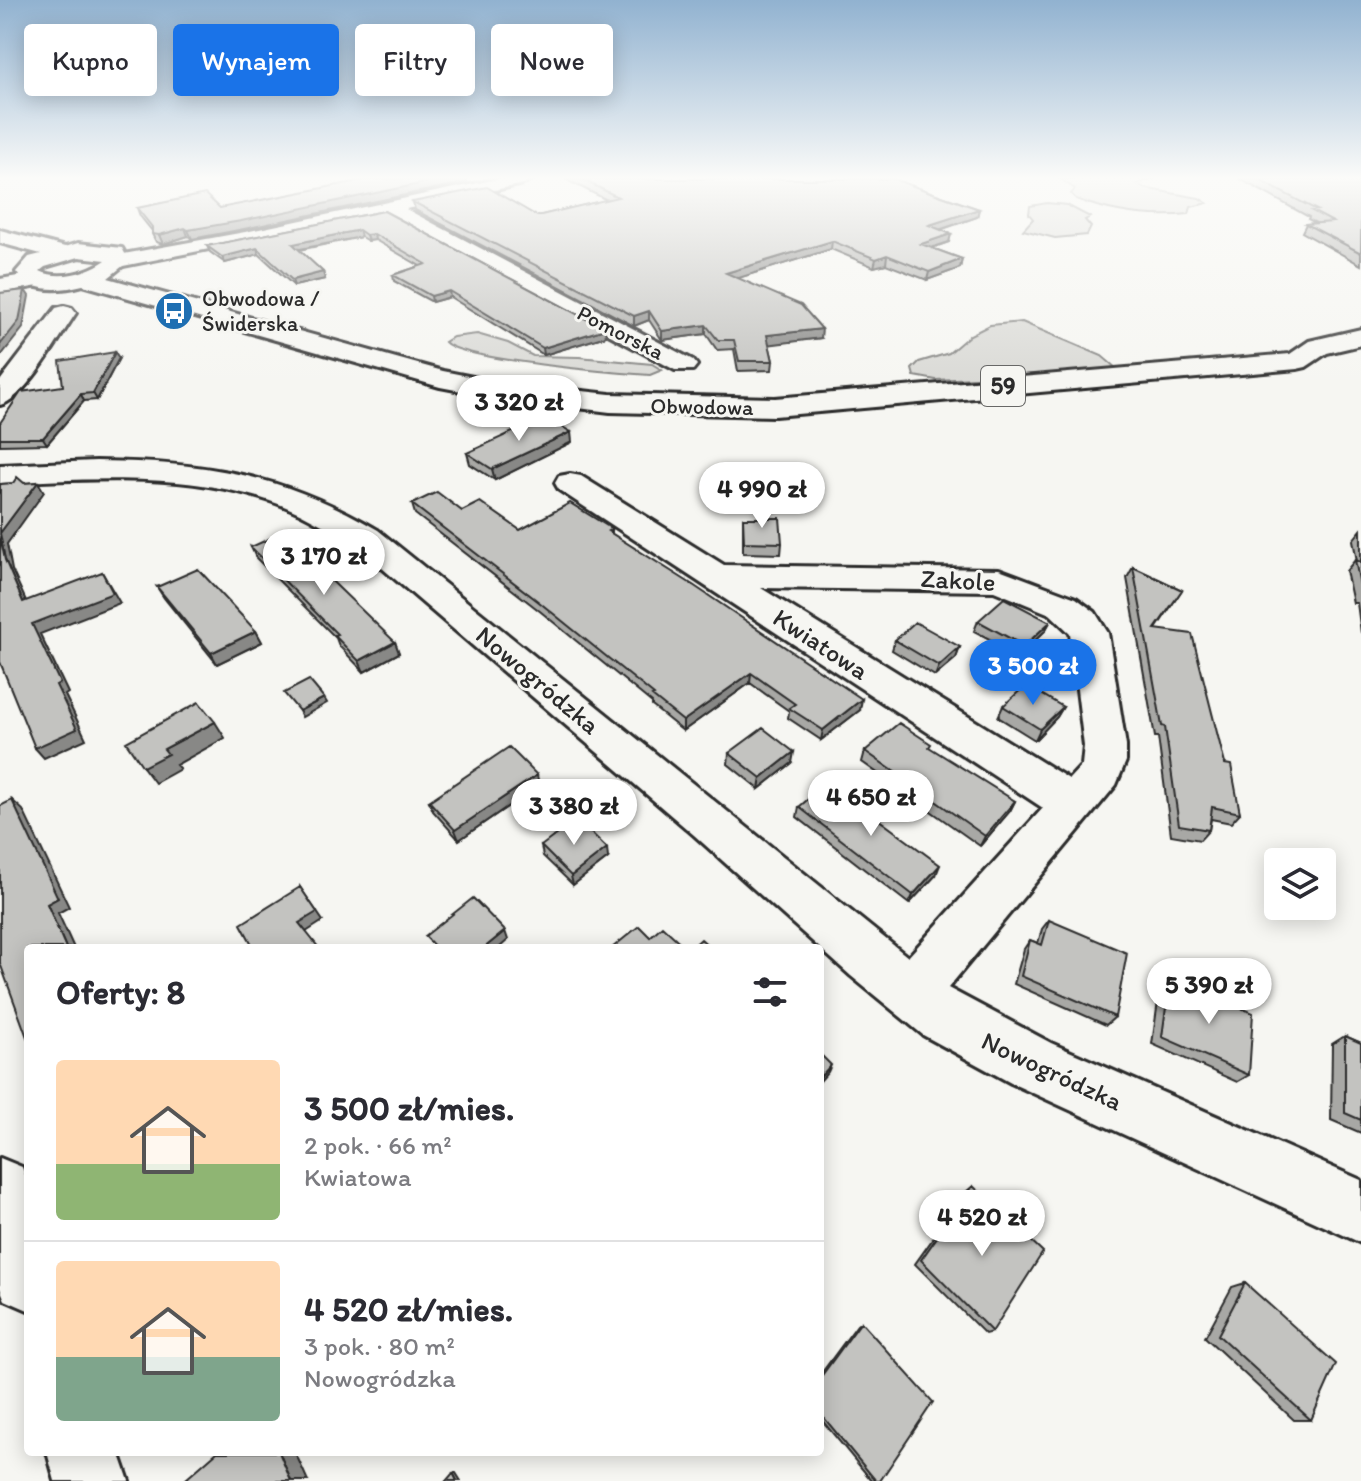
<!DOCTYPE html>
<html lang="pl">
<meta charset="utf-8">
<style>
body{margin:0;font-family:Itim,sans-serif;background:#f7f7f7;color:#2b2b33;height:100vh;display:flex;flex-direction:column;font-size:30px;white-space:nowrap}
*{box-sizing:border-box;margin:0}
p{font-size:26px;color:#7c7c81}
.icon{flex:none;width:44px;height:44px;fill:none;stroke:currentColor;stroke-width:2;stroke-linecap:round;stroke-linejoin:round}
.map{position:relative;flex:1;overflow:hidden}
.side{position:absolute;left:24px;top:944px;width:800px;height:512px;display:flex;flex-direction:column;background:#fff;border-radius:8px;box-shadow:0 4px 20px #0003}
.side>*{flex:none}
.banner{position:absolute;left:24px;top:24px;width:800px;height:72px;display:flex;gap:16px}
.tools{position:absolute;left:1264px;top:848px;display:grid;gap:16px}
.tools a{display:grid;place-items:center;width:72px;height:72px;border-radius:8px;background:#fff;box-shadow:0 4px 20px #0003;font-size:40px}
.price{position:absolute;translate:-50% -68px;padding:0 18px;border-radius:28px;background:#fff;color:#222;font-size:26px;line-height:52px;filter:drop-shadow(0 2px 4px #0008)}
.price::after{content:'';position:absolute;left:50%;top:48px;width:24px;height:18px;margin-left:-12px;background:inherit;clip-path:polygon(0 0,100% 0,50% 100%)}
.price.selected{background:#1a73e8;color:#fff}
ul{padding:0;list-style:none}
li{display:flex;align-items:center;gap:24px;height:200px;padding:0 32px}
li+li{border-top:2px solid #e1e1e2}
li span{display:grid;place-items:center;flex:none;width:224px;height:160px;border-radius:8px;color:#555}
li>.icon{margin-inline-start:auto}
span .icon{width:96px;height:96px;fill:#fffc;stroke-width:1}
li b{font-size:34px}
h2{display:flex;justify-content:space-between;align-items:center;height:96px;padding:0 32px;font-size:34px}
.chip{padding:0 28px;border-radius:8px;background:#fff;box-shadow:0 4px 20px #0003;font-size:28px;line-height:72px}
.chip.selected{background:#1a73e8;color:#fff}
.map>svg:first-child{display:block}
</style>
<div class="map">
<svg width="1361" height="1481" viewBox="0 0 1361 1481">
<rect width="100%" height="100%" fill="#f6f6f2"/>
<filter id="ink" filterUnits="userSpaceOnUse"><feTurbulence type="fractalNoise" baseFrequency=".0125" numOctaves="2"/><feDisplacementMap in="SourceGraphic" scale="16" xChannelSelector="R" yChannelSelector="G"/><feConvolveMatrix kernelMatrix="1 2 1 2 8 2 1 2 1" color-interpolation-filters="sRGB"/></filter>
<g filter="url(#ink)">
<path fill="#d9d9d5" stroke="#828280" stroke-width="2" d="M1060,179H1155L1137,184L1143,188L1199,198L1207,203L1191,207L1189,214C1149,218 1113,213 1076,199L1071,194L1075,189Z
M1047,203L1067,205L1090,217L1085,220L1091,227L1087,235L1055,238L1023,230L1033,219L1029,214L1030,206Z
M1022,322L1102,356L1116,368L1088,372L936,380L914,376L912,369L919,362L949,353L970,335L990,325Z
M477,334L508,343L533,356L579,357L652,364L662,370L650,375C618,373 460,360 445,342L453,337Z"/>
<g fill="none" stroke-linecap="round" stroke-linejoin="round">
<g stroke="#2b2b2b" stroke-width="6">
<path id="minor" d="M497,179H532L523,184L406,209L693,360L697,365L693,370H675L386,214L118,267L107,261L118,255L245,232Z
M36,273L44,275L47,280L44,285L0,293V279Z
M64,306L72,308L76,313C60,336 26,399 0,405V381L56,308Z
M96,461C205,462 283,474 378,530L908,957L1043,808L559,490L555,483L559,476L570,474L581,476L724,565L999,569L1076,598L1095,612L1108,633L1126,746V761L1116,785L948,988L1051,1043L1361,1180V1243L1011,1083L923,1035L851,976L694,835L354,544C326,527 299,510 267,500C182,472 88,479 0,483V465ZM761,588L994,591L1050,614L1070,633L1084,746L1082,765L1069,779Z
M0,1158L22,1167L28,1183V1310L5,1300L0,1288Z
M47,1452H119L129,1481H55Z"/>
</g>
<g stroke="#2b2b2b" stroke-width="6">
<path id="major" d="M0,230L65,247L78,243L122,248L129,261L108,278L443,371L498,382L610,394L775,398L1290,354L1309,341L1361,329V345L1327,353L1306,367L1297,369L775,416L610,412L498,398L440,387L83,285C60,291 31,293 16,272L29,257L41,254L0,243ZM79,257L106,260C89,272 60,281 40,271L45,267Z"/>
</g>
<use href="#minor" fill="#f6f6f2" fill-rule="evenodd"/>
<use href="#major" fill="#f6f6f2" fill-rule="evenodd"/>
</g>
<path fill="#a8a8a5" stroke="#2b2b2b" stroke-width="2" d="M565,179H893L979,209L977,217L940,230L951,234L949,242L932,248L962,259L960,268L927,280L886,264L874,267L831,249L738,278L821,338L769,344L773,361L772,370L738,371L734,349L717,350L706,334L662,340L649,320L634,326L415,210L413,202L537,216L607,200Z
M1240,179H1361V265L1302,232L1306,224L1316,223L1308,219L1309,217Z
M467,182L244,229L192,239L188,236L163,244L156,242L152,234V231L140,216L137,208H220Z
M384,211L605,329L606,336L544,355L450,297L432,302L394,281L393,275L420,266L375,240L368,241L361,237L299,250L323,272L325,279L294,286L259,254L225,263L210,252L207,246Z
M119,358L97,400L84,401L47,444L0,445V423L63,386Z
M572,442L495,480L470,464L467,453Z
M412,504L462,511L520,530L612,529V534L860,710L821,740L788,718L789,711L750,683L683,731L652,706V703L541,612L415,514Z
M743,518L782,543L781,554L743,553Z
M1361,530V633L1357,603H1353L1346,571L1355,560L1357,561L1353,540Z
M251,547L395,642L399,653L364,672L339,646L336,638L256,558Z
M1133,567L1182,590L1156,629L1225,764L1240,813L1231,823L1211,819L1209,830L1200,840L1171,835L1158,737H1155L1127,578Z
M157,587L256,631L262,642L217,664L164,598Z
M978,621L1050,622L1045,631L1020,655L974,631Z
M895,640L960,647L956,658L935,676L892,650Z
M1003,706L1063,707L1057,717L1035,740L998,717Z
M865,751L1015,801L1010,811L980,846L862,762Z
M729,753L792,763L759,789L728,764Z
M539,785L459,840L433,811L429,801Z
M799,807L936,875L909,904L797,817Z
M541,846L608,858L573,885L543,856Z
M1049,920L1115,1017L1106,1025L1014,984L1024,949L1030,940L1038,943L1042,929Z
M1170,978L1249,1075L1237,1082L1152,1044L1160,987Z
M1345,1036L1361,1043V1133L1331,1120L1332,1044Z
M973,1186L992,1332L985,1334L915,1264L966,1192Z
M1245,1283L1311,1420H1294L1205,1337L1232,1287Z
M861,1322L880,1481H872L820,1418V1375L857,1325Z"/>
<path fill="#888886" stroke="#2b2b2b" stroke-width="2" d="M443,179H467V182L244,229L192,239L188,230Z
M979,209L977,217L927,234L929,225Z
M185,228L188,236L163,244L159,235Z
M359,230L361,237L295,250L293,244Z
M374,234L375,240L368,241L366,235Z
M951,234L949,242L919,252L921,244Z
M832,241L831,249L726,282V273Z
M257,248L259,254L225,263L222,257Z
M887,255L886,264L874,267L876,259Z
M962,259L960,268L927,280L929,272Z
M323,272L325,279L294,286L292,280Z
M25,290L29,296L23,328L0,357V345Z
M449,291L450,297L432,302L431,296Z
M649,311V320L634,326V316Z
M706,325V334L662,340V331Z
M605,329L606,336L544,355L543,348Z
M822,329L821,338L766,345L767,335Z
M115,352L119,358L97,400L93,393Z
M81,394L84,401L47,444L43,438Z
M571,432L572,442L495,480L492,469Z
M38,482L44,492L7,544L12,570L31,612L23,602L5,560L0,533Z
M102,572L120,603L40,634L68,693L65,695L86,739L44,758L35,748L32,624Z
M1050,622L1045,631L1020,655L1024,646Z
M256,631L262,642L217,664L211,653Z
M395,642L399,653L364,672L359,661Z
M960,647L956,658L935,676L939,666Z
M751,673L750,683L683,731V721Z
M324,698L327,703L302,717L299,711Z
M862,699L860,710L821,740L823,730Z
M1063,707L1057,717L1035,740L1040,729Z
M215,722L225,738L176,765L180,769L155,783L143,767L164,749Z
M794,752L792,763L759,789L761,778Z
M537,775L539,785L459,840L455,830Z
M12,800L23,810L69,907L58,913L74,948H66L47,904Z
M1015,801L1010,811L980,846L985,836Z
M607,848L608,858L573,885L571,876Z
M940,865L936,875L909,904L913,895Z
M300,887L323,921L306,932L299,923Z
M505,931L508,940L499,948H484Z
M831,1065L828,1072L820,1081V1077Z
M279,1452H295L308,1481H291Z
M453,1473H456L461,1481H457Z"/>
<path fill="#c3c3c0" stroke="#2b2b2b" stroke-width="2" d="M369,179H443L241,221L188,230L185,228L159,235L152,234V227L137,208L205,194L220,208Z
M581,179H893L979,209L929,225L951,234L921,244L962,259L929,272L887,255L876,259L832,241L726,273L801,305L822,329L767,335L773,361H739L734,340H718L706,325L662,331L649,311L634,316L413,202L487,187L537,216L618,197Z
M1257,179H1361V253L1306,224L1333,222L1312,211L1317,210Z
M384,211L605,329L543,348L449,291L431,296L393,275L426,264L374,234L366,235L359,230L293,244L323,272L292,280L257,248L222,257L207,246Z
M25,290L19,321L0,345V293Z
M115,352L93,393L81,394L43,438H0V423L21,392L63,386L60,361Z
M545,417L571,432L492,469L467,453Z
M17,477L24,483L38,482L0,533V485L1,484L13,483Z
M437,492L462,511L480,502L520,530L570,503L612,529L608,531L693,585L862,699L823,730L789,708L795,704L751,673L683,721L652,696L654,695L539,602L412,504Z
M743,518H780L782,543L744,542Z
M282,533L395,642L359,661L334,635L337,634L251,547Z
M0,536L5,560L23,602L102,572L113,593L32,624L60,683L56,685L77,729L35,748L0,662Z
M1355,560L1361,562V590Z
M1133,567L1182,590L1155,629L1192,634L1225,764L1231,765L1240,813L1212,807L1209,830L1179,825L1165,727L1162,726Z
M198,569L256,631L211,653L157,587Z
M1004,598L1050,622L1024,646L978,621Z
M915,622L960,647L939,666L895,640Z
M309,680L324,698L299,711L284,693Z
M1026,685L1063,707L1040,729L1003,706Z
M199,702L215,722L164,749L168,754L143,767L126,742Z
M899,723L931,744L929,747L1015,801L985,836L865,751Z
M763,728L794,752L761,778L729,753Z
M509,747L537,775L455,830L429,801Z
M828,782L940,865L913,895L799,807Z
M12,800L58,898L47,904L66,948H28V1040L0,963V806Z
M577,819L607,848L571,876L541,846Z
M300,887L317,912L299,923L319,948H254L241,924Z
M473,898L505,931L484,948H436L425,936Z
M1049,920L1127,953L1115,1017L1021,976L1030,940L1042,945Z
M639,926L650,937L662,926L686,948H612Z
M701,939L711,948H691Z
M1170,978L1253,1013L1249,1075L1162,1037Z
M1345,1036L1361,1043V1120L1345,1113Z
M820,1054L831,1065L820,1077Z
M973,1186L1043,1252L992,1332L921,1260Z
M1245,1283L1336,1364L1311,1420L1218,1335Z
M861,1322L933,1402L880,1481H876L820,1413V1378Z
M217,1452H279L291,1481H187L186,1479Z
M453,1473L457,1481H446Z"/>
</g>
<linearGradient id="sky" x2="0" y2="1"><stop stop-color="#91b2d0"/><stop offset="0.46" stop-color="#fbfbf9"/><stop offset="1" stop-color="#fbfbf9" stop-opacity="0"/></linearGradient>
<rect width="1361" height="387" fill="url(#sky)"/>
<defs>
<g id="bus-disc" transform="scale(2)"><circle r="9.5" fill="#1f6fb2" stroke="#f6f6f2"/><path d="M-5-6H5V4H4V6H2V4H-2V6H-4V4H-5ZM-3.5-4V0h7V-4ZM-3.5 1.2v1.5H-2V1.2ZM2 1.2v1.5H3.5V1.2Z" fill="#fff"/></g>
</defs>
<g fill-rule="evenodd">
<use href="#bus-disc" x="174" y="311"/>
</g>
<g text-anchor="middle" stroke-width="6" stroke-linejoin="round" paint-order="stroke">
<g font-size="22" fill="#2b2b2b" stroke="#f6f6f2" text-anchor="start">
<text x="202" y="306">Obwodowa /<tspan x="202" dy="25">Świderska</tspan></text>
</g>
<g font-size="22" fill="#2b2b2b" stroke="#f6f6f2">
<text transform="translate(621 332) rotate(27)" y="8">Pomorska</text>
<text transform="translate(702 406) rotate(1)" y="8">Obwodowa</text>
</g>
<rect fill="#f6f6f2" stroke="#686867" stroke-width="2" x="981" y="366" width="44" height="40" rx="6"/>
<g font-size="24" font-weight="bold" fill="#2b2b2b">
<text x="1003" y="394">59</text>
</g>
<g font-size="26" fill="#2b2b2b" stroke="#f6f6f2">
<text transform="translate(958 580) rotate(3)" y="9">Zakole</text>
<text transform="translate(821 644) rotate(33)" y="9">Kwiatowa</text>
<text transform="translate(538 680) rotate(40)" y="9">Nowogródzka</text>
<text transform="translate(1052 1071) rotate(25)" y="9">Nowogródzka</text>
</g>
</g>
</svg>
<div class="tools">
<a><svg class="icon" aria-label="layers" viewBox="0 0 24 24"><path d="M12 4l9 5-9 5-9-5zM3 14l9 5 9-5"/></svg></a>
</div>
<b class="price" style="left:519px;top:443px">3 320 zł</b>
<b class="price" style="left:762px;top:530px">4 990 zł</b>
<b class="price" style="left:324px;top:597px">3 170 zł</b>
<b class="price selected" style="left:1033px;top:707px">3 500 zł</b>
<b class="price" style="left:871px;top:838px">4 650 zł</b>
<b class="price" style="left:574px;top:847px">3 380 zł</b>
<b class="price" style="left:1209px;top:1026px">5 390 zł</b>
<b class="price" style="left:982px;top:1258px">4 520 zł</b>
<div class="banner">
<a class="chip">Kupno</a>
<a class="chip selected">Wynajem</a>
<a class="chip">Filtry</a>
<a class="chip">Nowe</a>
</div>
<section class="side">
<h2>Oferty: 8<svg class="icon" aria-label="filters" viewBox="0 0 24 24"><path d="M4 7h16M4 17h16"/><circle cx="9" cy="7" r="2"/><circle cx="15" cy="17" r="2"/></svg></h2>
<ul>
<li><span style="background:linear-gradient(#ffd9b3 65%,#8fb573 0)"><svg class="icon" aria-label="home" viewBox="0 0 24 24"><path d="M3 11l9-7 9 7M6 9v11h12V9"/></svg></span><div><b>3 500 zł/mies.</b><p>2 pok. · 66 m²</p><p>Kwiatowa</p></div></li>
<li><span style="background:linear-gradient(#ffd9b3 60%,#7fa58c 0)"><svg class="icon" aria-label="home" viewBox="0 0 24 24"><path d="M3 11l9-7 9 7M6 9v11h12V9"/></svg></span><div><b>4 520 zł/mies.</b><p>3 pok. · 80 m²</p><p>Nowogródzka</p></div></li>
</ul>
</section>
</div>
